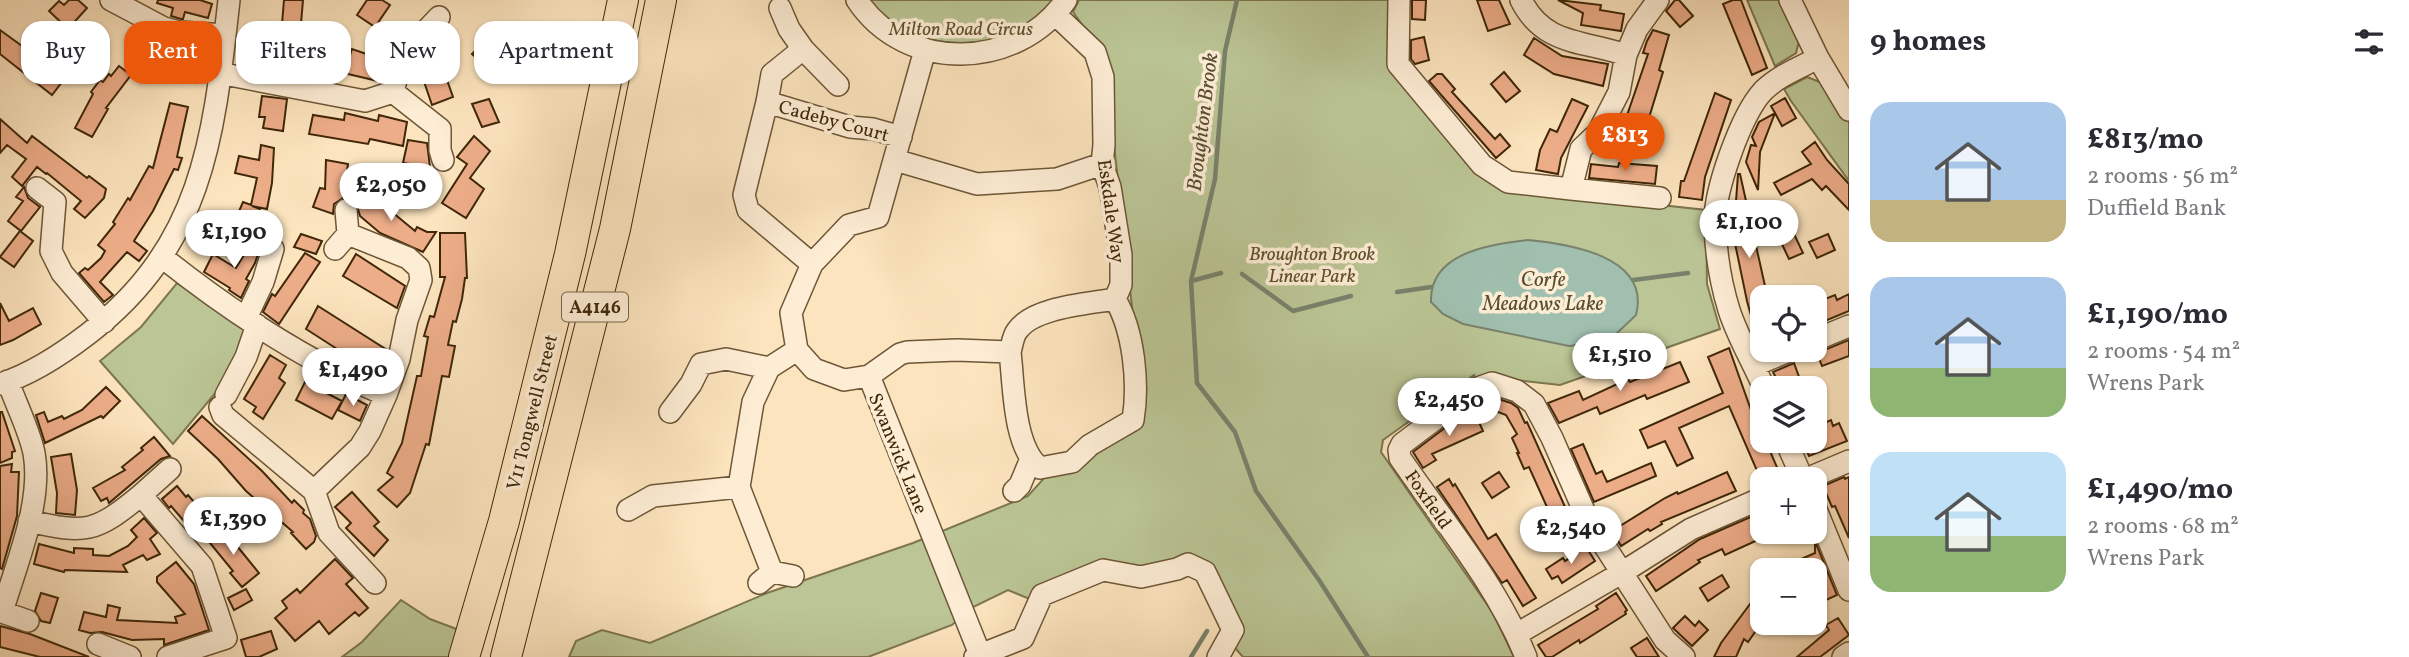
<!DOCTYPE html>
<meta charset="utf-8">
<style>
body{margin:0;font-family:Vollkorn,serif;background:#f2f2f3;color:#2b2b33;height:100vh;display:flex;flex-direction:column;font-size:26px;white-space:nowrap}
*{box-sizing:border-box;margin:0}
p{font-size:23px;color:#7c7c81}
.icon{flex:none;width:38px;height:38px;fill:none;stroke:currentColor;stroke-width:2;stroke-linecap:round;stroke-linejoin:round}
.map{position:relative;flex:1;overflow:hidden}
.side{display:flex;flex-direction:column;background:#fff;width:560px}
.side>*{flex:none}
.hud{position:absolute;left:21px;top:21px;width:665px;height:63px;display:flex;gap:14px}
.controls{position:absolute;left:1750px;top:285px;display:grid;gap:14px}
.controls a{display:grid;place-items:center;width:77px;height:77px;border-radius:14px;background:#fff;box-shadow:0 2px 5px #0004;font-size:35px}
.price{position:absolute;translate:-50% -60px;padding:0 16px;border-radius:24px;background:#fff;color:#222;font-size:23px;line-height:46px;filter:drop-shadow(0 2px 4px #0008)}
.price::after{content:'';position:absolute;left:50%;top:42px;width:21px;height:16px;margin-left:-10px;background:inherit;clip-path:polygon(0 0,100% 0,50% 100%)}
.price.on{background:#ea580c;color:#fff}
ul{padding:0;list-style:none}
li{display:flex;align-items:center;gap:21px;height:175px;padding:0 21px}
li span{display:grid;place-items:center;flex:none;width:196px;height:140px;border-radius:21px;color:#555}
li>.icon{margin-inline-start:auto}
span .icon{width:84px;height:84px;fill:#fffc;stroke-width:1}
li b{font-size:30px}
h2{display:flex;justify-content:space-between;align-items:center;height:84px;padding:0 21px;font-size:30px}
.tag{padding:0 24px;border-radius:21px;background:#fff;box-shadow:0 2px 5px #0004;font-size:24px;line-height:63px}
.tag.on{background:#ea580c;color:#fff}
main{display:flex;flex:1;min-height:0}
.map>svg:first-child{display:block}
</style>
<main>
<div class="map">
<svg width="1849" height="657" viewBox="0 0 1849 657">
<rect width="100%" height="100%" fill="#fce4be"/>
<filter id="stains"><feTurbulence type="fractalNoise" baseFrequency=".00286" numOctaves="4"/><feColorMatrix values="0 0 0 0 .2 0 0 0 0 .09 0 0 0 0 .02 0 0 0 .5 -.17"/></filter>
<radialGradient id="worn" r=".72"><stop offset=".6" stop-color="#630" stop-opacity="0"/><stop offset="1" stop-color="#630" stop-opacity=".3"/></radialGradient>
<path fill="#bbc595" stroke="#7d764e" stroke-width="2" d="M857,0H1066L1022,40L944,54Z
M1079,0H1391L1389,69L1478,174L1506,188L1706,210L1707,284L1720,329L1560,385L1516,380L1475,382L1474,375L1383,440L1381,452L1493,613L1514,657H1243L1236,649L1235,625L1210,563L1193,557L1032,600L1008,590L971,608L952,625L868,657H569L576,641L602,630L650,643L767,593L913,543L1028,496L1045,477L1070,469L1142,397L1104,55L1073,12Z
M1747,0H1779L1799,41L1796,53L1775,66Z
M1807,77L1820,82L1849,120V181L1791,101L1784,89Z
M177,283L247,329L222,385L173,444L100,361L141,327Z
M401,600L430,619L462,631L452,657H342L362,642Z"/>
<path fill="#a0bfae" stroke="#79826c" stroke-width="2" d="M1528,240C1569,244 1651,256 1636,315L1613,337L1602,342L1569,346L1463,324L1443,314L1431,302C1429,253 1490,244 1528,240Z"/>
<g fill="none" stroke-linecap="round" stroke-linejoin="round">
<path stroke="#79826c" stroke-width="4.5" d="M1237,0L1225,51L1215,179L1191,281L1197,383L1235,432L1256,491L1319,580L1368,657
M1242,274L1293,311L1351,296
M1633,280L1688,273
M1191,281L1221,273
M1397,292L1431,287
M1191,657L1207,631"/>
</g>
<path fill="#edad89" stroke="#3f2708" stroke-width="2" d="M69,0H78L87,8L68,29L49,11L59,1L64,5Z
M158,0H200L212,4L208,18L185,12L183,19H181L171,16L173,8L157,3Z
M284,0H303L299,47L292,46L288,73L263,68L266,53L274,54L280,23L282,24Z
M367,0H382L390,5L375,27L357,15Z
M1412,0H1426L1425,20L1412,19Z
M1477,0H1499L1510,24L1488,31Z
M1558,0L1601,5L1600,10L1624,14L1621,31L1581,25L1583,13Z
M1675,0H1679L1693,16L1680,27L1666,11Z
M1733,0H1741L1767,68L1752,75L1723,4Z
M0,30L51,67L48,71L62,82L52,95L0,54Z
M1653,30L1669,35L1659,70L1663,72L1644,134L1623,127L1648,54L1643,53L1647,41Z
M488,33L506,45L498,54L503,58L492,72L472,54L483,43Z
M1424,37L1429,60L1415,64L1411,59V40Z
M1534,38L1562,56L1608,64L1603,86L1554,74L1524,55Z
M153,44L176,53V50L204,55L201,76L198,77L196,83L185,81L186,75L161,70L158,78L131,67L136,49L149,55Z
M323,49L350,55L352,49L387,61L382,82L318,67Z
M441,63L453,97L432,105L420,70Z
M119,66L131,75L106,108L108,109L92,137L75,128L93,94L91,92L100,80L103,82L109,74L111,76Z
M1504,72L1520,91L1506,102L1491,84Z
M1437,74H1442L1455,89L1452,92L1495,139L1500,134L1510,146L1496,158L1429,81Z
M1715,93L1731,100L1705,177L1702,200L1679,197L1681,181H1684Z
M262,96L287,99L283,131L263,128L265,117H259Z
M1785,98L1796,118L1782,126L1775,113L1760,152L1758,190L1746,162L1751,145L1756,146L1752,137L1759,122L1775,113L1771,106Z
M489,99L499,122L482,127L472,104Z
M1572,99L1588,106L1561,158L1558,174L1536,170L1540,150L1550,129L1557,132Z
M170,103L188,107L177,157L182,158L178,170L174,169L153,211L134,241L147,251L139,261L127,252L100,282L113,295L104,302L79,273L85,268L88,270L101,258L105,251L98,245L115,224L113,222L128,198L130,200L149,166L153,168Z
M345,113L378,121L379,115L407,122L403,146L370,139L368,144L309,134L313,115L344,120Z
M0,119L27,143L32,136L87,178L89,176L106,189L104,198L85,218L74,209L81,201L47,173L46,174L37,167L22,186L12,177L26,159L7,145L0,153Z
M474,136L490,151L470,178L484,189L466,218L442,203L467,164L457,157Z
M408,140L427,143L430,167L403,163Z
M1815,142L1827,160L1849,184V210L1826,186L1822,190L1812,179L1781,195L1774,183L1811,164L1802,152Z
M261,145L274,148L272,183L267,209L252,206L260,209L251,231L234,223L243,202L251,205L257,178L235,173L239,156L259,160Z
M326,160L348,164L343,198L334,204L333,214L313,207L320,188L325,189Z
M1619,163L1657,166L1655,184L1589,178L1591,164L1618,167Z
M1738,174H1740L1765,286L1766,298H1762V343L1759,344L1747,301L1732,229H1734Z
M24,187L28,198L40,207L21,231L8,221L23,201L16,197Z
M364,189L415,231L417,227L427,232H436L423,252L380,233L360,216L356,202Z
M20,231L33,241L14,267L0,257Z
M440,233H465L467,278H465L462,299L456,322L453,321L448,345L455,346L449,377L442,376L429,445L426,444L410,493L397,507L378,490L393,477L387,473L402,443L417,376H421L428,337L424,336L430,316L434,317L445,277H440Z
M301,234L322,241L316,254L294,247Z
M1794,234L1803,253L1789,259L1780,240Z
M1828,234L1835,250L1817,258L1809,242Z
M253,240L261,245L255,263L246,279L249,281L241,298L229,290L230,288L204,272L213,254L236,268Z
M305,253L320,262L279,324L263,312L272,294L275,296Z
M356,254L405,286L397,308L343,276Z
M1849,294V311L1815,325V303L1835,295L1837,300Z
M0,303L9,321L33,308L41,324L13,340L0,345Z
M318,306L387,350L379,376L306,329Z
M1849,340V356L1822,366L1817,353Z
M1729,348L1762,441L1770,451L1779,472L1761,480L1729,406L1679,428L1693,458L1677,466L1665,441L1648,448L1640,430L1723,393L1708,357Z
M270,355L286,365L279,378L285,383L263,419L253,412L256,407L244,399Z
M1680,362L1689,382L1647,399L1645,395L1600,414L1597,407L1559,423L1548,403L1579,391L1583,400L1628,379L1630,382Z
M1794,363L1803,388H1788L1786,384L1780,386L1773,372Z
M305,382L342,401L332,419L296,400Z
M106,387L120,401L103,418L101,416L45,443L36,415L44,412L48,422L62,416L64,419L82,410Z
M346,394L367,405L360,421L338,410Z
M1492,397L1511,403L1518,408L1525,423L1527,422L1566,509L1551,516L1529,467L1524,469L1517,453H1519L1512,438L1517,434L1506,415L1477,404Z
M1474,411L1483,431L1432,454L1436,460L1423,468L1413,452L1458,418Z
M0,412H2L15,451L12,452V458L0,463Z
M202,416L262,471L292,503L294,500L304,510L303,513L310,519L316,536L314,542L306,549L291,533L293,532L246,491L218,459L188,431Z
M1831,420L1833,426L1839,423L1847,441L1809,456L1802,441H1815V427Z
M154,437L170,456L161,459L109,503L107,498L101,501L93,488L125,470L122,467L143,450L141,448Z
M1583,444L1596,474L1602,471L1607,482L1651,463L1656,476L1594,502L1571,449Z
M71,454L77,490L75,515L56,513L57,493L51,457Z
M12,464L11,472H19L17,516L2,569L0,568V466Z
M1499,472L1509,487L1492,498L1482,483Z
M1727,472L1736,491L1661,522L1662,524L1650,531L1648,529L1621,546L1612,531L1665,498L1677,492L1678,494Z
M1844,477L1845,479L1849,477V538L1835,506L1832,507L1823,486Z
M1449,479L1453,486L1455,484L1488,539L1496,534L1536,598L1523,606L1507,580L1502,583L1437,487Z
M177,486L186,497L188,495L194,502L213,526L196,535L171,506L169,508L162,499Z
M352,492L379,522L374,526L388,540L374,556L346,528L351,523L335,507Z
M1762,512V538L1725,555L1722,549L1698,560L1700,562L1656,591L1646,576L1700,539Z
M144,518L157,533L150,539L160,554L147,560L143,555L123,565L127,572L65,570L64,572L34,564L39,544L74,553V548L93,549V555L109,556L128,546L137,537L131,530Z
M216,528L220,533L224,530L259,573L242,587L230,573L233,571L205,537Z
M1815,541L1837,595L1815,605V570H1776L1815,553Z
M1586,547L1595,561L1562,583L1558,576L1552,579L1546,569L1563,558L1565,561Z
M335,559L353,578L346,584L368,608L359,616L355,612L329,634L319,621L295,641L275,618L287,608L282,601L297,589L300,593Z
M176,562L194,584L209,630L164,645V639L132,640L102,632L90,633L79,630L84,612L106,617L108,605L120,608L117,620L177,623L175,617L185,614L157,582V577Z
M1722,575L1729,587L1708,601L1700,588Z
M1762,588V622L1748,642L1744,639L1736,657H1714L1721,643Z
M246,589L252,600L234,610L228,598Z
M41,593L58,598L50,623L41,621L35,611Z
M1616,593L1627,610L1625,612L1626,614L1580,643L1579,640L1552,657H1546L1538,645L1598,609L1596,606Z
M1685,616L1695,626L1699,621L1708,630L1692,646L1673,628Z
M1838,618L1849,635L1820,657H1797L1829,630L1826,625Z
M0,626L30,634L89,657H40L0,647Z
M271,631L277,649L259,657H246L241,640Z
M1647,638L1659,657H1637L1631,648Z"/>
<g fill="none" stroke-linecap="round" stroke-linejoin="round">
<g stroke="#6e5636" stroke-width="24">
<path id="minor" d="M111,0L164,28L179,32L225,35
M857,0C905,73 1017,71 1066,0
M1399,0L1398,64L1482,165L1508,182L1571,189L1581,149L1598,133L1619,92L1626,55L1637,29L1658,0
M1521,0C1544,46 1583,40 1626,55
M1790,0L1818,58L1849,110
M780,8L789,29L803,49
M1056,15L1095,52L1103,77L1104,145L1102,164L1110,187L1121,255V285L1115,299
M925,50L878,217L849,225L812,264L791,313L797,350L814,369L844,380L869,376L981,657
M219,73L365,101L393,92L402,56L439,17
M393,92L440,129V150L443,160
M767,102L850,127L873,129L901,137
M895,160L977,184L1057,179L1102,164
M37,188L55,202L51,251L62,273L104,322
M1571,189L1660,198
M348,234L408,258L419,268L421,280L407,320L399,359L386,395
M335,249L348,234L346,210
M162,257C230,311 305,361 386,395L370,431L360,447L314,491L329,533L375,583
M812,264L748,210L744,195L767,102L772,74L803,49L838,85
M246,318L263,282L273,249
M1815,340L1849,326
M1755,365L1791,350
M869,376L900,354L907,352L957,350L1010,352C1014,385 1013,447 1040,468L1072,462L1090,445L1133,420C1139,384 1134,331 1115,299C1088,304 1033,307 1017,331C1013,336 1012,345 1010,352
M0,384C32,374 62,354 88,334C204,245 214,135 229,0
M1764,388C1753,362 1738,338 1729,310C1721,284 1716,253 1715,226C1713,193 1741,115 1763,91C1778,76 1799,68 1818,58
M226,395L246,357L257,325
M220,407L223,415L314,491
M670,412L691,384L701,364L726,359L769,368
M1786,441L1803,480
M1804,480L1849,461
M1014,491L1020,485L1030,461
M141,495L170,469
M1815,507L1849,590
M628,510L653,496L739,487
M29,521C86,534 95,533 141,495L202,566L226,638L168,657
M772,572L793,576
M759,583L772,572L739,487L753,402L769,368L797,350
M0,612H2C16,565 43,502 34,453C29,429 16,405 8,381
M2,612L28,621
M1517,634L1623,572L1691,529L1762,498
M98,644L130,657
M975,657L1023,638L1042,595L1103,570L1141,577L1177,569L1188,564L1205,572L1233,630L1218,657
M1526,657C1497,585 1444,522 1400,458L1399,450L1402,444L1475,389L1492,383L1517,391L1534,404L1552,438L1588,520L1665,640L1684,657
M1843,657L1849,653"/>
</g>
<g stroke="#3f2708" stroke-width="32">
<path id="highway" d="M464,657L504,521L570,254L623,0
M506,657L615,229L661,0"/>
</g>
<use href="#minor" stroke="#fdedd5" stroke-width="21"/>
<use href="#highway" stroke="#fce4be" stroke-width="30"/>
</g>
<g text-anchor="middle" stroke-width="7" stroke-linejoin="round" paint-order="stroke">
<rect fill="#fdedd5" stroke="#786246" stroke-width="2" x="562" y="292.5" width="66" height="29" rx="5"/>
<g font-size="18" font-weight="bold" fill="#3f2708">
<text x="595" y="313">A4146</text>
</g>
<g font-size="19" font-style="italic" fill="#5e4e2b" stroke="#fdedd5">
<text x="961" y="35">Milton Road Circus</text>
<text x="1312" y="260">Broughton Brook<tspan x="1312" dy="22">Linear Park</tspan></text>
</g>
<g font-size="19" fill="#3f2708" stroke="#fdedd5">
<text transform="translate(834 120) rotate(15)" y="7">Cadeby Court</text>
<text transform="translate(1112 211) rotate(82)" y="7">Eskdale Way</text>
<text transform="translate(531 412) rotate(-76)" y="7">V11 Tongwell Street</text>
<text transform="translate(899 453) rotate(68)" y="7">Swanwick Lane</text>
<text transform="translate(1429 499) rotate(55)" y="7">Foxfield</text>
</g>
<g font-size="21" font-style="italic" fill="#574d32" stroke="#fdedd5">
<text transform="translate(1202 122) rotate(-83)" y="7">Broughton Brook</text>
<text x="1543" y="286">Corfe<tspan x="1543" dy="24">Meadows Lake</tspan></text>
</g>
</g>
<rect width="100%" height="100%" filter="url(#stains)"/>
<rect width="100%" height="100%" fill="url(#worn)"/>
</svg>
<div class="controls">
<a><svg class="icon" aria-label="locate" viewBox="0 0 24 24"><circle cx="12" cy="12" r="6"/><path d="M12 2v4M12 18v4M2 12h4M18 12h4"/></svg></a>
<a><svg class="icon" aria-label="layers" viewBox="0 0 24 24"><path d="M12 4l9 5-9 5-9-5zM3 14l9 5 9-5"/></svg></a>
<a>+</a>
<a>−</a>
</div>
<b class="price on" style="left:1625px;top:173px">£813</b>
<b class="price" style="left:391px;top:223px">£2,050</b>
<b class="price" style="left:1749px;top:260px">£1,100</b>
<b class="price" style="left:234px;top:270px">£1,190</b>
<b class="price" style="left:1620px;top:393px">£1,510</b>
<b class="price" style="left:353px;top:408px">£1,490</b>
<b class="price" style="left:1449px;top:438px">£2,450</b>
<b class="price" style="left:233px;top:557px">£1,390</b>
<b class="price" style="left:1571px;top:566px">£2,540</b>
<div class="hud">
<a class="tag">Buy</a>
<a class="tag on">Rent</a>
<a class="tag">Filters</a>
<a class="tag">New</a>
<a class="tag">Apartment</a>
</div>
</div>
<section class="side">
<h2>9 homes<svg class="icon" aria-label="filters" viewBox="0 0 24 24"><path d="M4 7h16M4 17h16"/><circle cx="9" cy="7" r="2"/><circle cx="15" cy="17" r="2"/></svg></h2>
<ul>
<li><span style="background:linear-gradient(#a9c7e8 70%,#c2b280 0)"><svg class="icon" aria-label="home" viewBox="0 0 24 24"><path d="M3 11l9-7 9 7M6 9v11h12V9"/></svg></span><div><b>£813/mo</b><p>2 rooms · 56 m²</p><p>Duffield Bank</p></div></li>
<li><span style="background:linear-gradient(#a9c7e8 65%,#8fb573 0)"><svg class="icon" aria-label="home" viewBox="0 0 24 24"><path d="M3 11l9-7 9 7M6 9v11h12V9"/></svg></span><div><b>£1,190/mo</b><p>2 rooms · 54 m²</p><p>Wrens Park</p></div></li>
<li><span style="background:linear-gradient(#bfe0f5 60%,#8fb573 0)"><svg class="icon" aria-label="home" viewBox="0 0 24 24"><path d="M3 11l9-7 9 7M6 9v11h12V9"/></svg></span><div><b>£1,490/mo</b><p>2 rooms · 68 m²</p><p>Wrens Park</p></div></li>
</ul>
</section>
</main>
